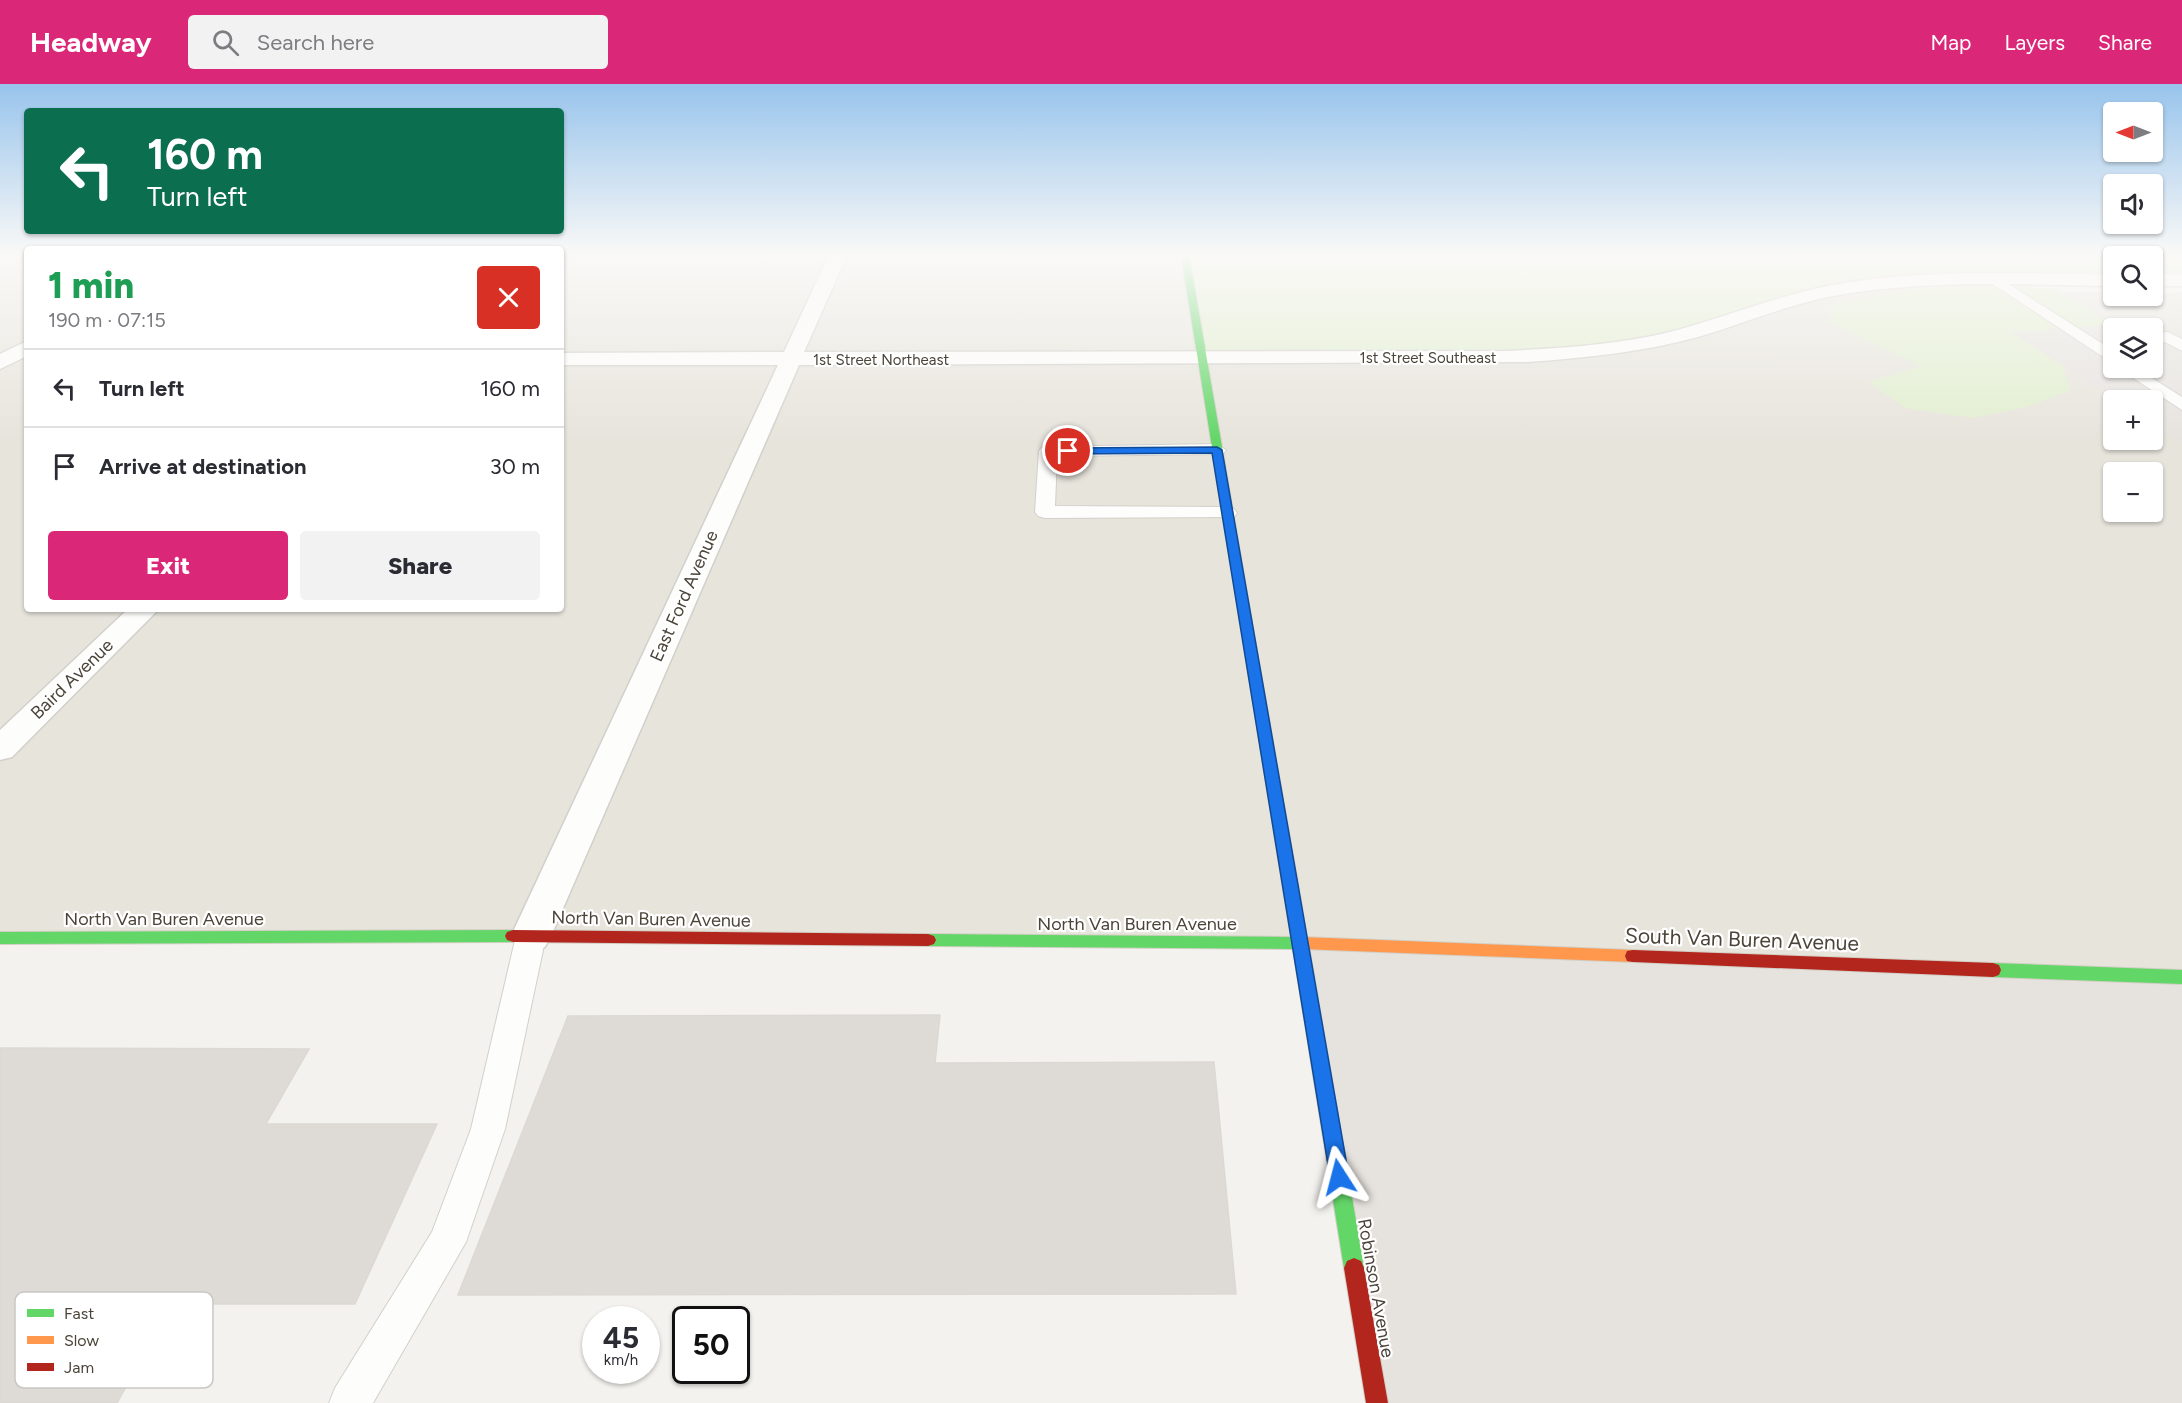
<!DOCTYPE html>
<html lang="en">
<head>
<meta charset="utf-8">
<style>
  :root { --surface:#fff; --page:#f2f2f3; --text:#2b2b33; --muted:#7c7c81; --line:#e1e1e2; --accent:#db2777 }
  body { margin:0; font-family:Figtree,sans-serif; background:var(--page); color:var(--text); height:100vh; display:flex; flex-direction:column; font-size:22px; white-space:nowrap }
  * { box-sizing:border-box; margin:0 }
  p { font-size:20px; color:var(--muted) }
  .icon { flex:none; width:33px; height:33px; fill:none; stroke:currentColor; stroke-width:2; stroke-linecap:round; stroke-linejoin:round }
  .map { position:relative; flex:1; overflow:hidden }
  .drawer { position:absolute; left:24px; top:162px; width:540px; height:366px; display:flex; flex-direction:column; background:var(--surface); border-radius:6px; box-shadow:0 2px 4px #0004 }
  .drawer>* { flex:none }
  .banner { position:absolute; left:24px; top:24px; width:540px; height:126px; border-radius:6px; box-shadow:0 2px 4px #0004; background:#0b6e4f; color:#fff; overflow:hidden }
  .needle { width:39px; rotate:270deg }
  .controls { position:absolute; left:2103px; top:18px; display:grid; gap:12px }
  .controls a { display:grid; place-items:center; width:60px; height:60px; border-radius:6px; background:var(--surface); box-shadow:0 2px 4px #0004; font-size:30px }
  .speed { position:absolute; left:582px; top:1222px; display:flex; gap:12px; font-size:30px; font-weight:700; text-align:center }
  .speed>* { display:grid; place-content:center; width:78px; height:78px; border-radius:50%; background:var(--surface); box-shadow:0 2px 4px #0004; line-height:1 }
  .speed small { font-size:15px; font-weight:400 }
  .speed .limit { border:3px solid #111; border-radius:9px; background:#fff; color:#111 }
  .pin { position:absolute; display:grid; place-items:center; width:51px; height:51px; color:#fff; margin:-26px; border:3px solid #fff; border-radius:50%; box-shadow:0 2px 6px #0007 }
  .me { position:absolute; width:66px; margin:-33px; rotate:351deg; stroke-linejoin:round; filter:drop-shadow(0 0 4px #0008) }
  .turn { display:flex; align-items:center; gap:21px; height:126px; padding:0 24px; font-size:27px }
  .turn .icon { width:78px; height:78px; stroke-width:2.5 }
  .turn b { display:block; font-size:42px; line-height:51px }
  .round { display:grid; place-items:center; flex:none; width:63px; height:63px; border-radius:6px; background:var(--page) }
  .head { display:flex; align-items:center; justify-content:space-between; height:102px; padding:0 24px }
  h1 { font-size:36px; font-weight:800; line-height:45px; color:#1e9e55 }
  .primary-button { display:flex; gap:12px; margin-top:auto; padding:12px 24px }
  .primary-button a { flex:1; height:69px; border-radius:6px; background:var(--accent); color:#fff; font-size:24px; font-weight:800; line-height:69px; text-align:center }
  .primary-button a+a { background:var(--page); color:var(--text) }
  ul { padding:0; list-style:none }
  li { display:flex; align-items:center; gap:18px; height:78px; padding:0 24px; border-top:2px solid var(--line) }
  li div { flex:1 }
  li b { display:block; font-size:22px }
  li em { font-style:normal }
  header { display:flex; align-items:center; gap:36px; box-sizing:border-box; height:84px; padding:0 30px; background:var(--accent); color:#fff }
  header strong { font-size:28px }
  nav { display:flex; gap:33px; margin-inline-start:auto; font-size:21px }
  .search { width:420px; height:54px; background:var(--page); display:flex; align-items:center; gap:15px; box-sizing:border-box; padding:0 21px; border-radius:6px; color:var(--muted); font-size:22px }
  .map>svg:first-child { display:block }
</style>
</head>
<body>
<header>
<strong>Headway</strong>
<div class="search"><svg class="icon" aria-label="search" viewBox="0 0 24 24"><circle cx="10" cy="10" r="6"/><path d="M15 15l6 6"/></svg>Search here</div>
<nav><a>Map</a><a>Layers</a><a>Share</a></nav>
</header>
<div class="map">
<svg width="2182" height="1319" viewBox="0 0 2182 1319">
  <rect width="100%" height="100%" fill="#f4f2ee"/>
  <path fill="#e7e4dc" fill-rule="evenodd" d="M0,171H27V525H561V171H1187L1799,215L1910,198L1915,207L2113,208L2114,212L2182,208V893L1301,859L0,853ZM2114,244H2152V284H2114ZM2114,316H2152V356H2114ZM2114,388H2152V428H2114Z"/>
  <path fill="#e6e2de" d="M1301,859L2182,894V1319H1377Z"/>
  <g fill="#e1eecf">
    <path d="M1185,171H2174L2182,175V191H2153L2152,172H2114L2113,191L1853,198L1722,240L1557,270L1201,276Z"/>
    <path d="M1959,202L2055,204L2111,241L2049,243L2071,306L2027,323L1973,334L1905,324L1869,298L1921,282L1829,238L1831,221L1904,206Z"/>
  </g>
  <g fill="#e6e3df">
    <path d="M2009,247H2113L2114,284H2152L2153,247H2182V359L2153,341L2152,316H2115Z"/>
    <path d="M1510,1187L2182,1227V1319H1543Z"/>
  </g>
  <g fill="#dedbd6" stroke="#dcd9d4" stroke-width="1.5">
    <path d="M940,931L935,979L1214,978L1236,1210L458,1211L568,932Z"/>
    <path d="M0,964L309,965L266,1040H437L355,1220H173L117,1319H0Z"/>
  </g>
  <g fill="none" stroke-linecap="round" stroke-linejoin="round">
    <g stroke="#d2d0cb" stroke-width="2">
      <g id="lane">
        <path d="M1996,192L2114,267V280L1991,199L1989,196Z"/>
        <path d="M2168,248L2182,255V267L2165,258L2152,259V249Z"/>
        <path d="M2118,284H2136L2182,313V326Z"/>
        <path d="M1217,360L1226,366L1223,370L1057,372L1055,422L1227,423L1234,425L1237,429L1234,433L1045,434L1038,432L1035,428L1039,367L1042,363Z"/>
        <path d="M531,840L542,844L546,852L505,1045L466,1158L373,1319H329L335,1304L432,1148L471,1045L516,852L520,844Z"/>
      </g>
    </g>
    <g stroke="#d2d0cb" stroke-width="3">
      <g id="street">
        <path d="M829,171H847L804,268L1507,267C1561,264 1617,261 1670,248C1724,234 1776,212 1832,201C1924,184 2020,190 2114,190V202C2020,201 1925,195 1833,212C1786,221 1743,240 1698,253C1642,268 1585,274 1527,278L799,281L551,852L545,863L531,867L517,863L511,852L778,281H561V269L784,268Z"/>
        <rect x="2152" y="190" width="30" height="12"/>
        <path d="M27,257V272L0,285V270Z"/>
        <path d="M128,525H159L12,673L0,676V646Z"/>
      </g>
    </g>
    <g stroke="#d3cfc5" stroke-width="2">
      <g id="fast">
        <path d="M1181,171H1189L1257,567L1251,571L1245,567Z"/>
        <path d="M1291,799L1296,801L1299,805L1307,854L1310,859L1309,862L1364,1184L1361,1191L1354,1194L1347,1191L1344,1184L1293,865L928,862L922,860L920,856L922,852L928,850L1291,853L1283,805L1286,801Z"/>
        <path d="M513,846L519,848L521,852L519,856L513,858L0,860V848Z"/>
        <path d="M1993,879L2182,886V900L1993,893L1987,891L1985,886L1987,881Z"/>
      </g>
    </g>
    <g stroke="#d3cfc5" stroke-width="2">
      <path id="slow" d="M1302,853L1633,866L1639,867L1641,872L1639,877L1633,878L1302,865L1296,863L1294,859L1296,855Z"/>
    </g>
    <g stroke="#d3cfc5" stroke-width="2">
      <g id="jam">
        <path d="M1251,563L1257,567L1299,805L1296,809H1286L1283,805L1245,567Z"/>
        <path d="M513,846L928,850L934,852L936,856L934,860L928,862L513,858L507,856L505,852L507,848Z"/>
        <path d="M1633,866L1993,879L1999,881L2001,886L1999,891L1993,893L1633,878L1627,877L1625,872L1627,867Z"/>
        <path d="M1354,1174L1361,1177L1364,1184L1388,1319H1366L1344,1184L1347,1177Z"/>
      </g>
    </g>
    <use href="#lane" fill="#fdfdfc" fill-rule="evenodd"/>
    <use href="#street" fill="#fdfdfc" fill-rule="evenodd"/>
    <use href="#fast" fill="#63d668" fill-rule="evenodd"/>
    <use href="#slow" fill="#ff974d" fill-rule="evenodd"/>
    <use href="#jam" fill="#b3261e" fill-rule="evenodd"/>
  </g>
  <linearGradient id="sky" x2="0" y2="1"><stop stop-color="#98c4ec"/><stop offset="0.48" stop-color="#faf9f7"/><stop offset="1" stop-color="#faf9f7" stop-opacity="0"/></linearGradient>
  <rect width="2182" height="356" fill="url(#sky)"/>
  <path fill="#1a73e8" stroke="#114b97" stroke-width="1.5" d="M1217,363L1222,366L1349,1093L1346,1099L1339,1102L1332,1099L1330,1093L1212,369L1068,370L1063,367L1068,364Z"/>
  <g text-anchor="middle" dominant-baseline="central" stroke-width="4.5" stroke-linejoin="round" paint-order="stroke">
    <g font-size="15" fill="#4b4439" stroke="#fff">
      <text x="1428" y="274">1st Street Southeast</text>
      <text x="881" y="276">1st Street Northeast</text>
    </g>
    <g font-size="18" fill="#4b4439" stroke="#fff">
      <text transform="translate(684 512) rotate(-66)">East Ford Avenue</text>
      <text transform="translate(72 595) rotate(-44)">Baird Avenue</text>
      <text x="164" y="835">North Van Buren Avenue</text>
      <text transform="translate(651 835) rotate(1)">North Van Buren Avenue</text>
      <text x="1137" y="840">North Van Buren Avenue</text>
      <text transform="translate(1376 1204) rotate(80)">Robinson Avenue</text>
    </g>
    <g font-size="21" fill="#4b4439" stroke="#fff">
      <text transform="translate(1742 855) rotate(2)">South Van Buren Avenue</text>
    </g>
  </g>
  <rect x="15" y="1208" width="198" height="96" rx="9" fill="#fff" stroke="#c9c7c4" stroke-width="1.5"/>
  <rect x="27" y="1225" width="27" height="8" fill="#63d668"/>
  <rect x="27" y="1252" width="27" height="8" fill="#ff974d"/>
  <rect x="27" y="1279" width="27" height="8" fill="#b3261e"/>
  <g font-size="16" fill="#4b4439">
    <text x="64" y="1235">Fast</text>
    <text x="64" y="1262">Slow</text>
    <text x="64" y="1289">Jam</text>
  </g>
</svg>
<div class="controls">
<a><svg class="needle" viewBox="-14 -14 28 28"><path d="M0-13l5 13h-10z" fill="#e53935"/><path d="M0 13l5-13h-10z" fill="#7c7c81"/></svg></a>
<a><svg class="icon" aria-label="sound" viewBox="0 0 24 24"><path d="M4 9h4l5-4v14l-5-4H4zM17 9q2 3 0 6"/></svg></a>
<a><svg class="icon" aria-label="search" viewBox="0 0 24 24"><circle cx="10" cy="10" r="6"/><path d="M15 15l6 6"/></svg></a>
<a><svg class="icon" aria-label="layers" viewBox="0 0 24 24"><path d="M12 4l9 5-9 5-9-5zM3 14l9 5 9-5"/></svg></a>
<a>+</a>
<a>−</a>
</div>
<div class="speed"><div>45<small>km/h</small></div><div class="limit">50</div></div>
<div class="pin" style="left:1068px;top:367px;background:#d93025"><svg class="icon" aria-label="arrive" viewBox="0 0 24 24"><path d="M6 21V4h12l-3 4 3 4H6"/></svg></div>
<svg class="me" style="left:1339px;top:1093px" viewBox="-20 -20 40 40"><path d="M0-17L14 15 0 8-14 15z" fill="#1a73e8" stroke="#fff" stroke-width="4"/></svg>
<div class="banner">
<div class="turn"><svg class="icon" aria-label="left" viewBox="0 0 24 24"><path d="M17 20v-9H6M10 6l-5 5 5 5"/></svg><div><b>160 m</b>Turn left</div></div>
</div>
<section class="drawer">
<div class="head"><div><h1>1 min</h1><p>190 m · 07:15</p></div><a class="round" style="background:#d93025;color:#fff"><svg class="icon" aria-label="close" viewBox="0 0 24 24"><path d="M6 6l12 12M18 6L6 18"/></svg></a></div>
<ul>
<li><svg class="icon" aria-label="left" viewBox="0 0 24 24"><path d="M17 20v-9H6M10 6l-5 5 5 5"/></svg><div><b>Turn left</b></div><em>160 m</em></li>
<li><svg class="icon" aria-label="arrive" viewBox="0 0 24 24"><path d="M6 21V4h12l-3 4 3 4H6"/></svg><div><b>Arrive at destination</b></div><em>30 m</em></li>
</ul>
<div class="primary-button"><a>Exit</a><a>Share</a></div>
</section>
</div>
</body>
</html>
